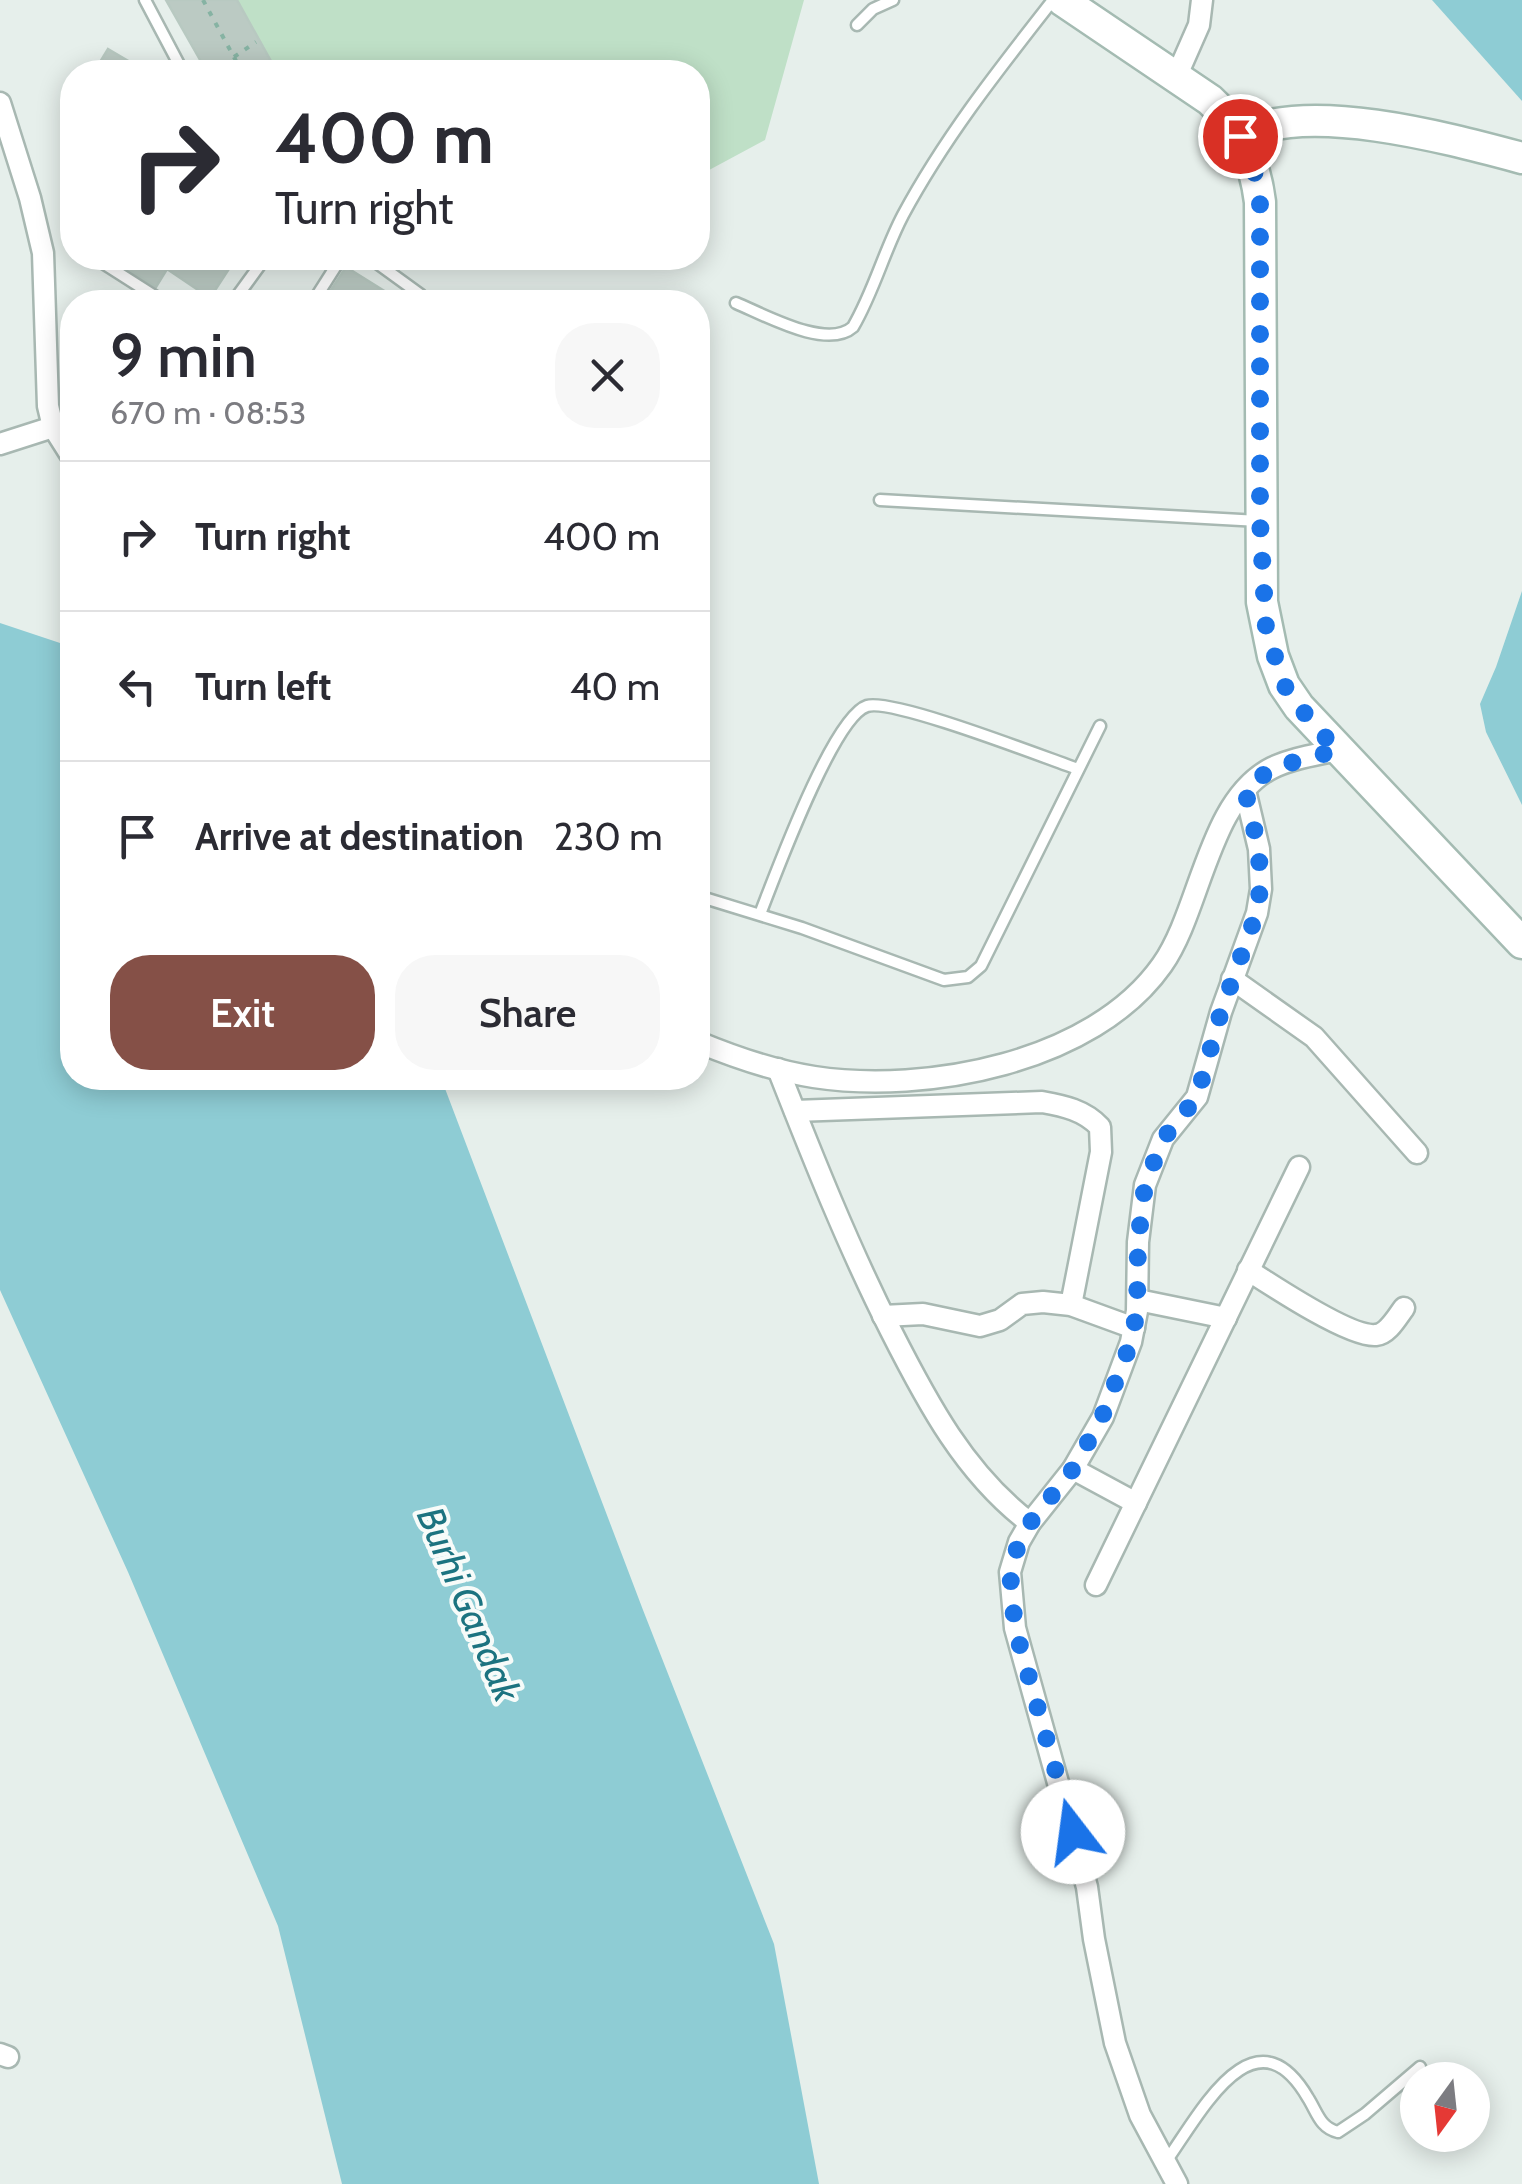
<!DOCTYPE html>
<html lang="en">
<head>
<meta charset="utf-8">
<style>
  :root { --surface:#fff; --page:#f7f7f7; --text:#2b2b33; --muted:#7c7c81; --line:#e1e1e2; --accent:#855047 }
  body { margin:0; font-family:Cabin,sans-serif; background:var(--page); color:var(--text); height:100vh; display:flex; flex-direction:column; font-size:38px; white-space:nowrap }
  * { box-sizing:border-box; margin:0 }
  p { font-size:32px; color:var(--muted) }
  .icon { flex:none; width:55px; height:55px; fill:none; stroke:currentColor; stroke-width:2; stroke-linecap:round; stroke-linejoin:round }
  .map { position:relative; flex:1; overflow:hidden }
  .side { position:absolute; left:60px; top:290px; width:650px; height:800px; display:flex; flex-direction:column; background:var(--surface); border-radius:40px; box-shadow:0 5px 25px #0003 }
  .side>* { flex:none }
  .banner { position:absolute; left:60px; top:60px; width:650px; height:210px; border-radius:40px; box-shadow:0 5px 25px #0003; background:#fff; color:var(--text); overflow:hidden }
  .needle { width:65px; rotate:195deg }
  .tools { position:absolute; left:1400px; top:2062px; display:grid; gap:20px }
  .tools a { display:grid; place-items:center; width:90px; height:90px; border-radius:50%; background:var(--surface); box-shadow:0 5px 25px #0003; font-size:50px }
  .pin { position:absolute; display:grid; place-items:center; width:85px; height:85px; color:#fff; margin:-42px; border:5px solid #fff; border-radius:50%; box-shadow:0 2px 10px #0007 }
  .me { position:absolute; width:110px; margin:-55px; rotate:345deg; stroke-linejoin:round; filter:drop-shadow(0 0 8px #0008) }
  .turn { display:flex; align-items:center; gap:35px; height:210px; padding:0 50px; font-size:45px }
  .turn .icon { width:130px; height:130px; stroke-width:2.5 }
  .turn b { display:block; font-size:70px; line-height:85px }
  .round { display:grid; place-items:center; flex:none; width:105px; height:105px; border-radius:40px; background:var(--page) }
  .overview { display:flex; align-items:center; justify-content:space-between; height:170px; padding:0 50px }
  h1 { font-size:60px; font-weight:600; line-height:75px }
  .action { display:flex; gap:20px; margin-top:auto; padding:20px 50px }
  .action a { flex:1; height:115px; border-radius:40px; background:var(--accent); color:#fff; font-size:40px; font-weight:600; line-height:115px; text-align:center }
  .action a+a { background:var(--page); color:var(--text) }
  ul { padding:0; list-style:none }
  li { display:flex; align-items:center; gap:30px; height:150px; padding:0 50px; border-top:2px solid var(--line) }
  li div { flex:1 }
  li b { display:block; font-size:38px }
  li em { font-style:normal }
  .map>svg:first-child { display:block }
</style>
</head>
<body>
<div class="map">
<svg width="1522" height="2184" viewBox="0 0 1522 2184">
  <rect width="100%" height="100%" fill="#e6efeb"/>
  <path fill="#bfe0c7" d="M166,0H804L765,140L698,176V72H207Z"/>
  <g fill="#8eccd4">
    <path d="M1432,0H1522V101Z"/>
    <path d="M1522,591V805L1486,732L1480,704L1496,667Z"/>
    <path d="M0,623L72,647V1078H441L643,1610L774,1944L819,2184H342L278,1926L128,1572L0,1290Z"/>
  </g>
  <g fill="#bbcac3" stroke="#b8c9c1" stroke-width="2.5">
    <path d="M166,0H237L277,72H207Z"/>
    <path d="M108,49L147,72H94Z"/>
    <path d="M110,258H236L210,298L167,269L156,287Z"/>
    <path d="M346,267L402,302H337L327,296Z"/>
  </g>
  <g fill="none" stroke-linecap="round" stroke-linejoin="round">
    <g stroke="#a8b8b2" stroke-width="15">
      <g id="lane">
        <path d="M145,0L183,72"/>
        <path d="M857,25L873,9L893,0"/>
        <path d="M95,258L164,302"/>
        <path d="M370,258L421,295"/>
        <path d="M233,302L265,258"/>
        <path d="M313,302L341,258"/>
        <path d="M736,303C765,315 827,350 853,327C874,291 884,251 903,215C945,137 999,69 1053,0"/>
        <path d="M880,500L1259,521"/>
        <path d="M698,896L802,928L944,980L968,977L981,966L1100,726"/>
        <path d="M760,914C775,876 833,717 867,706C893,698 1043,757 1078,769"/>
        <path d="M1167,2160C1201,2112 1255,2007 1308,2098C1317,2112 1320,2128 1338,2132L1365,2114L1420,2067"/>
      </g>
    </g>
    <g stroke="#a8b8b2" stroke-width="25">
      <g id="street">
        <path d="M1177,75L1199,25L1202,0"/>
        <path d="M0,103L30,198L43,253L48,406L53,427L72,457"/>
        <path d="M0,444L53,427"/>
        <path d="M1232,979L1314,1037L1417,1153"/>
        <path d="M698,1042C734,1057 775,1071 814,1077C926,1094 1093,1063 1162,965C1201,910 1208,800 1272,768C1292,758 1316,755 1338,750"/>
        <path d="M778,1069C813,1158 848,1246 891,1331C927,1402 965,1474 1030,1523"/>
        <path d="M795,1111L1042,1102C1064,1106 1084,1110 1100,1127L1101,1152L1071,1305"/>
        <path d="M1248,1270C1271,1285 1351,1338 1376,1335C1388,1334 1397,1317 1404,1308"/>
        <path d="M1138,1300L1226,1318"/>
        <path d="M883,1316L923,1314L980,1326L1000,1320L1022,1304L1043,1302L1071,1305L1134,1328"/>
        <path d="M1073,1469L1136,1503"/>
        <path d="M1096,1585L1299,1167"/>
        <path d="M0,2054L8,2057"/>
        <path d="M1177,2184L1140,2115L1115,2043L1094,1939L1087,1887L1015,1628L1010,1572L1019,1542L1030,1523L1073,1469L1103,1417L1131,1342L1137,1311L1138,1242L1145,1185L1163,1139L1197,1097L1221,1012L1257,913L1261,889L1259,849L1245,790"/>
      </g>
    </g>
    <g stroke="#a4bbb2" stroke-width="35">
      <g id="secondary">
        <path d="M1062,0L1210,100C1241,128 1255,162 1260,202L1262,602L1273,656L1284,685L1299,707L1522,943"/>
        <path d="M1240,136C1306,99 1451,139 1522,158"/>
      </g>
    </g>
    <g stroke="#86b3a3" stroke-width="4" stroke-dasharray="5 8" stroke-linecap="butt">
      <path d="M203,0L242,72"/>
      <path d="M234,57L256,42"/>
    </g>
    <use href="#lane" stroke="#fff" stroke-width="10"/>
    <use href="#street" stroke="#fff" stroke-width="20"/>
    <use href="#secondary" stroke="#fff" stroke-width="30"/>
  </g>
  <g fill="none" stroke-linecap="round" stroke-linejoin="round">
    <path stroke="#1a73e8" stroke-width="18" stroke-dasharray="0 32.4" d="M1073,1832L1015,1628L1010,1572L1019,1542L1030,1523L1073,1469L1102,1417L1131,1342L1137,1311L1138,1242L1145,1185L1163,1139L1197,1097L1221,1012L1257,912L1260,889L1259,850L1245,790L1272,768L1338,750L1314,726L1284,685L1266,628L1260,521V202L1257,179L1240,136"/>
  </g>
  <g text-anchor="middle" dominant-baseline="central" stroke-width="8" stroke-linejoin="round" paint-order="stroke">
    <g font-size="38" font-style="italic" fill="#1c7380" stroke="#f7fbf9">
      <text transform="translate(469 1604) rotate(67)">Burhi Gandak</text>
    </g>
  </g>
</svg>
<div class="tools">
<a><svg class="needle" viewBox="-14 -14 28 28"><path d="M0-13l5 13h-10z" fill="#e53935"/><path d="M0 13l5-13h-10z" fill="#7c7c81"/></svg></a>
</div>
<div class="pin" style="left:1240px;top:136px;background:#d93025"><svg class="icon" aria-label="arrive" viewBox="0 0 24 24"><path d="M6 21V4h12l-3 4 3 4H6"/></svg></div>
<svg class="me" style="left:1073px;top:1832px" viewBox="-20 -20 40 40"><circle r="19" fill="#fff"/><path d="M0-13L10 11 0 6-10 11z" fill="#1a73e8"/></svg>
<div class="banner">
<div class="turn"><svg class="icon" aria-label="right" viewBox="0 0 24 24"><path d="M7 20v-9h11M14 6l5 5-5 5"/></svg><div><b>400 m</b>Turn right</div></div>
</div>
<section class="side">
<div class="overview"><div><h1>9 min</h1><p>670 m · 08:53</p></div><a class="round"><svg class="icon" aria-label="close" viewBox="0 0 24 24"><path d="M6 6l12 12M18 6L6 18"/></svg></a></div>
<ul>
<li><svg class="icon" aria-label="right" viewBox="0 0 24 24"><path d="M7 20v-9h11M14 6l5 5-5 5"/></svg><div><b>Turn right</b></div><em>400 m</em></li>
<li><svg class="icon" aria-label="left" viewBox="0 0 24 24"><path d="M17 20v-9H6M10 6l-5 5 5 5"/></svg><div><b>Turn left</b></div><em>40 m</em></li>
<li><svg class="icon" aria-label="arrive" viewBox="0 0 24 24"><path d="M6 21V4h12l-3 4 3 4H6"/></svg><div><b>Arrive at destination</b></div><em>230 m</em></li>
</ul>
<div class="action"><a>Exit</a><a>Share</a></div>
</section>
</div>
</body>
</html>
